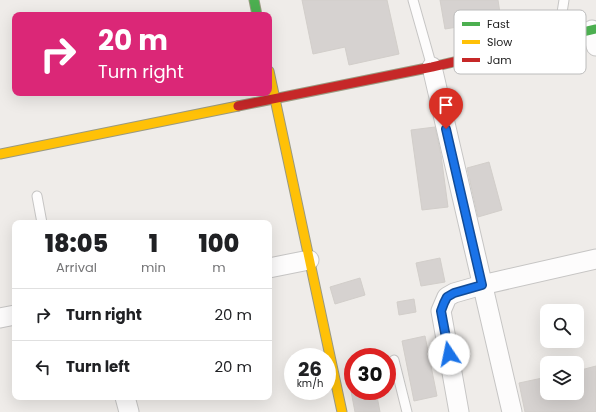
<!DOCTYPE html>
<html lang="en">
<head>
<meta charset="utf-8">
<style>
  :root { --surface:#fff; --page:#f6f6f6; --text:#202124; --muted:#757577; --line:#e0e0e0 }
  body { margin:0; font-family:Poppins,sans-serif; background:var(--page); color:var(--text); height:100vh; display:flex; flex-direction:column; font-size:15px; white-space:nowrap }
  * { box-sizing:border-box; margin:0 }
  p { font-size:13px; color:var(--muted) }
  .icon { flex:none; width:22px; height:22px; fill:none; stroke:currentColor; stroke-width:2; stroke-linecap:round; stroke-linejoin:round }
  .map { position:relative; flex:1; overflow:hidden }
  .drawer { position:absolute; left:12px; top:220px; width:260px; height:180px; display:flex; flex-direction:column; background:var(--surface); border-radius:8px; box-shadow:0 4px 16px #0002 }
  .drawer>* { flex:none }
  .banner { position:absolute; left:12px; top:12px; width:260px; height:84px; border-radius:8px; box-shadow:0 4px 16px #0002; background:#db2777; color:#fff; overflow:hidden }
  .controls { position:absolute; left:540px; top:304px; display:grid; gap:8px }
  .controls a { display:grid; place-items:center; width:44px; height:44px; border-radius:8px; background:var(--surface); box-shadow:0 4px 16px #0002; font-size:20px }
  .speed { position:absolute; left:284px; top:348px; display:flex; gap:8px; font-size:20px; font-weight:700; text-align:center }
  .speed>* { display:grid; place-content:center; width:52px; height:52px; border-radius:50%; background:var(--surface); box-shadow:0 4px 16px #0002; line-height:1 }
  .speed small { font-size:10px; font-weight:400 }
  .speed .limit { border:6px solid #d22; background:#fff; color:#111 }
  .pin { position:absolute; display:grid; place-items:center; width:34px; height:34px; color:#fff; margin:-41px -17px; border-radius:50% 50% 50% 0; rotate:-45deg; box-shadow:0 0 4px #0007 }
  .pin .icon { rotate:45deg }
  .me { position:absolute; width:44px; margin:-22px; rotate:349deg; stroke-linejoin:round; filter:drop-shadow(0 0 3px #0008) }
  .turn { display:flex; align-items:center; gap:14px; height:84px; padding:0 20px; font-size:18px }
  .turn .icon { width:52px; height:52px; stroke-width:2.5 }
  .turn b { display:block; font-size:28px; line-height:34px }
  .eta { display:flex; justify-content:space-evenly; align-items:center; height:68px; text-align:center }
  .eta b { font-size:24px; font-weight:800; line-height:28px }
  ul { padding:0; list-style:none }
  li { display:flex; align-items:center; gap:12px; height:52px; padding:0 20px; border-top:1px solid var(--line) }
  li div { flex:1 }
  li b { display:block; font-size:15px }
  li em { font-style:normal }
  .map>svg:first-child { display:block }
</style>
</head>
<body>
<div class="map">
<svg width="596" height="412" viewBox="0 0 596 412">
  <rect width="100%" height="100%" fill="#efece9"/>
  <g fill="#d6d2d0" stroke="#d2ceca">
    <path d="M302,0H387L399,54L349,65L345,47L313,54Z"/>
    <path d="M440,0H498L501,20L445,29Z"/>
    <path d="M435,127L441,155L448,207L422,210L411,130Z"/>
    <path d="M489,162L502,210L478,217L467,168Z"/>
    <path d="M440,258L445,282L421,286L416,263Z"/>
    <path d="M360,278L365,295L335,304L330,287Z"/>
    <path d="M414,299L416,312L399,315L397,302Z"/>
    <path d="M425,336L437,396L414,401L402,341Z"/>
    <path d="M596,366V412H525L519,383L547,377V393H577V371Z"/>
    <path d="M351,391H376L380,412H355Z"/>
  </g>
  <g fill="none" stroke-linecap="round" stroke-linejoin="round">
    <g stroke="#c6c5c4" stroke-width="11">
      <g id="lane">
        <path d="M413,0L432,67"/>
        <path d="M558,38L564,0"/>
        <path d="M37,196L42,223"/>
        <path d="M394,360L407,412"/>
      </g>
    </g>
    <g stroke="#c6c5c4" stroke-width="21">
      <g id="street">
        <path d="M592,30L596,46"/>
        <path d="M432,67L512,412"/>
        <path d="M269,268L309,260"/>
        <path d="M0,318L15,315"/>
        <path d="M125,397L129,412"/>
        <path d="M459,412L441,311L447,297L454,293L482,285L596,259"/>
      </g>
    </g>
    <g stroke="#9a9980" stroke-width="11">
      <g id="fast">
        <path d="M254,0L257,15"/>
        <path d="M514,48L596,29"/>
      </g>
    </g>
    <g stroke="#9a9980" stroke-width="11">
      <g id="slow">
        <path d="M269,71L342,412"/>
        <path d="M0,154L238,106"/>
      </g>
    </g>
    <g stroke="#9a9980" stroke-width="11">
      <path id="jam" d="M238,106L432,67L514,48"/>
    </g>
    <use href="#lane" stroke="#fdfcfc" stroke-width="9"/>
    <use href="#street" stroke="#fdfcfc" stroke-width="19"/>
    <use href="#fast" stroke="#4caf50" stroke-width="9"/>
    <use href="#slow" stroke="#ffc107" stroke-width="9"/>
    <use href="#jam" stroke="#c62828" stroke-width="9"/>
  </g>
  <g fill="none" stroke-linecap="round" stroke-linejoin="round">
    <g stroke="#114b97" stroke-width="10">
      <path id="route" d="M446,129L482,285L454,293L447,297L444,303L441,311L449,354"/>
    </g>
    <use href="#route" stroke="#1a73e8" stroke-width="7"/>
  </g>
  <rect x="454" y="10" width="132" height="64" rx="6" fill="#fff" stroke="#bcbcbc" stroke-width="1"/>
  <rect x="462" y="22" width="18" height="4" fill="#4caf50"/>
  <rect x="462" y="40" width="18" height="4" fill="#ffc107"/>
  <rect x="462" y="58" width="18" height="4" fill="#c62828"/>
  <g font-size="11" fill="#212121">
    <text x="487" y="28">Fast</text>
    <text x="487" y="46">Slow</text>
    <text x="487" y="64">Jam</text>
  </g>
</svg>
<div class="controls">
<a><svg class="icon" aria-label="search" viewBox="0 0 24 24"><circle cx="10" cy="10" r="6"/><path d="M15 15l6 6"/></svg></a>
<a><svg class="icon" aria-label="layers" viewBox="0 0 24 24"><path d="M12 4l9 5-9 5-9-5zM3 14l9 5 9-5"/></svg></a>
</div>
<div class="speed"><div>26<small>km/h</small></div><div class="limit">30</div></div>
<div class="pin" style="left:446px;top:129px;background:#d93025"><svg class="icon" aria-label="arrive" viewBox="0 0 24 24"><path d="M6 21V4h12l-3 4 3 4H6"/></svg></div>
<svg class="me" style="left:449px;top:354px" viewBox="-20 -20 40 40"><circle r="19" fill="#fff"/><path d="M0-13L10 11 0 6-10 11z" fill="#1a73e8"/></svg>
<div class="banner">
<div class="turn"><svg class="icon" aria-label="right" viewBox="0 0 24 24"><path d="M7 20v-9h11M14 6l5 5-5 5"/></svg><div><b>20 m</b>Turn right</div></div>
</div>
<section class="drawer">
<div class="eta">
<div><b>18:05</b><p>Arrival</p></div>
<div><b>1</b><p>min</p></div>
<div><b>100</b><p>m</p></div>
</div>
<ul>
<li><svg class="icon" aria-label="right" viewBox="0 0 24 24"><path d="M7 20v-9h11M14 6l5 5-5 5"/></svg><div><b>Turn right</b></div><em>20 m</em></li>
<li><svg class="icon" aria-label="left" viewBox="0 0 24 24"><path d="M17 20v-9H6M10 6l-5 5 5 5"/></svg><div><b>Turn left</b></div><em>20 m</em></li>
</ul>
</section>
</div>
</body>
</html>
